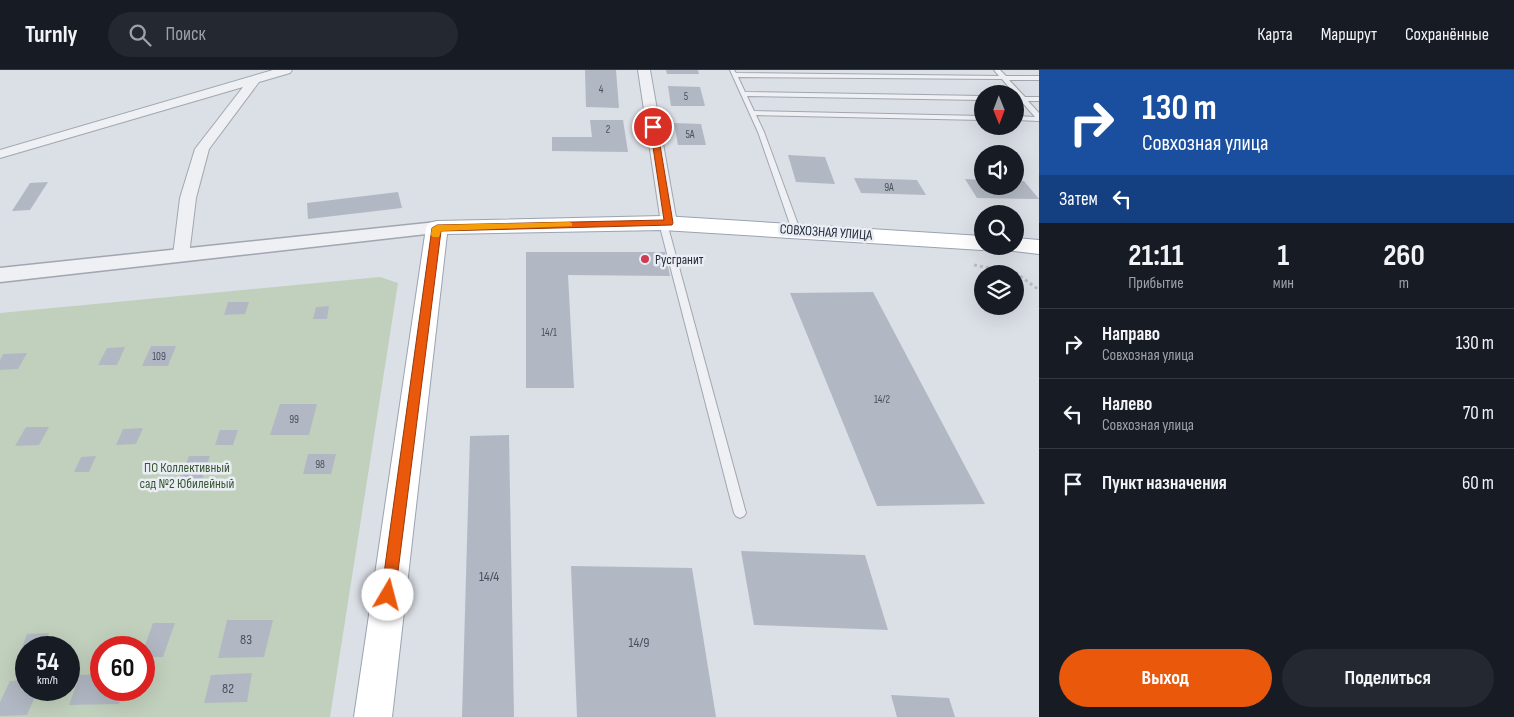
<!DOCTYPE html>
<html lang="ru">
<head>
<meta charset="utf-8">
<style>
  :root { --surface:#171b24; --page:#242831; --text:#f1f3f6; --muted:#9ea1a6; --line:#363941; --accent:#ea580c }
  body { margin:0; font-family:"Sofia Sans Condensed",sans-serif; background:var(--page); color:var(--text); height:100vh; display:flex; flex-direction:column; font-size:19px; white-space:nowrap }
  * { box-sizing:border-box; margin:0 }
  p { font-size:16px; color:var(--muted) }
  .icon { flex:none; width:28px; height:28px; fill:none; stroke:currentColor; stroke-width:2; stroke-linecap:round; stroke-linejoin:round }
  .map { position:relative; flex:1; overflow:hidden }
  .panel { display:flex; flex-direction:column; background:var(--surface); width:475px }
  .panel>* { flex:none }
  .top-card { background:#1a4fa0; color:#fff; overflow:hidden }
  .needle { width:32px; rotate:179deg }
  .buttons { position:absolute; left:974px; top:15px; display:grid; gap:10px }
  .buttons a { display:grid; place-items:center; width:50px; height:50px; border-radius:50%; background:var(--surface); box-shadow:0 5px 20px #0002; font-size:25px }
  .speed { position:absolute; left:15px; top:566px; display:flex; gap:10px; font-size:25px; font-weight:700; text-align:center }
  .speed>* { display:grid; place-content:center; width:65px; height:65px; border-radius:50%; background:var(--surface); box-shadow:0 5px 20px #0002; line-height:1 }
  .speed small { font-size:12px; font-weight:400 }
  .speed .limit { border:8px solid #d22; background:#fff; color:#111 }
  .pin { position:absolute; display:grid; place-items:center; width:42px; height:42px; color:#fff; margin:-21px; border:2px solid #fff; border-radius:50%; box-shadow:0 1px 5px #0007 }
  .me { position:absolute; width:55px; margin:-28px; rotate:8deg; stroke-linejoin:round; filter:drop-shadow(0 0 4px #0008) }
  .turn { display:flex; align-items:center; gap:18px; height:105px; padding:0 20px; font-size:22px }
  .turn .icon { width:65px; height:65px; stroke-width:2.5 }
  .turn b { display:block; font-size:35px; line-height:42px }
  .then { display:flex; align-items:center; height:48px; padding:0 20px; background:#0003; gap:10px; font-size:19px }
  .eta { display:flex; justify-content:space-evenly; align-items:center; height:85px; text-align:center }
  .eta b { font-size:30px; font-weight:700; line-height:35px }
  .cta { display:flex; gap:10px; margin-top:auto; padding:10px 20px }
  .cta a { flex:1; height:58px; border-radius:30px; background:var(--accent); color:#fff; font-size:20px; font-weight:700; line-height:58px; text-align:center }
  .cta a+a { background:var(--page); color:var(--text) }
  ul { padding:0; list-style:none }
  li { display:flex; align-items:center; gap:15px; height:70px; padding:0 20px; border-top:1px solid var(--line) }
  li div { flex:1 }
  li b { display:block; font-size:19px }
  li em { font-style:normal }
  header { display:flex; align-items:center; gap:30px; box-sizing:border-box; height:70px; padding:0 25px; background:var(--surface); border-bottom:1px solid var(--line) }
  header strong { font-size:24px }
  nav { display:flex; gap:28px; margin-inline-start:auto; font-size:18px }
  .search { width:350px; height:45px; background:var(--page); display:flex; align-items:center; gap:12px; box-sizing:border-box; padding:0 18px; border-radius:28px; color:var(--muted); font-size:19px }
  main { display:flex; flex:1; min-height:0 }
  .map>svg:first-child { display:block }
</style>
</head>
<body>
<header>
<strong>Turnly</strong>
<div class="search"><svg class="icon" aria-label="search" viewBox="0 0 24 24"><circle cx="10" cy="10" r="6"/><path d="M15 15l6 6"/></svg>Поиск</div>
<nav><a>Карта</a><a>Маршрут</a><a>Сохранённые</a></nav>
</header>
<main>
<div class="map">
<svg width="1039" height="647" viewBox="0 0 1039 647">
  <rect width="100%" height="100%" fill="#dbdfe6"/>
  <path fill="#c1d0bc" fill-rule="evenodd" d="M380,207L398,213L330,647H0V243ZM26,578H69V620H26ZM101,578H144V620H101Z"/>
  <g fill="#b2b8c3">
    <path d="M585,0H616L619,38L586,37Z"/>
    <path d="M666,0H698L699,4H667Z"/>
    <path d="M668,16L700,17L705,36H671Z"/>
    <path d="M590,50H623L628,82L552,81V67H592Z"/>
    <path d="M674,53L701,54L706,75H678Z"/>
    <path d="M788,85L825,87L835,114L796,112Z"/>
    <path d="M854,108L917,110L926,125L861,123Z"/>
    <path d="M965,109L982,110V116H1015V110L1024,111L1039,129L977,128Z"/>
    <path d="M48,112L30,140L12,141L30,113Z"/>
    <path d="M398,122L402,138L308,149L307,133Z"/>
    <path d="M526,182H665L670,206L568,205L574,318H526Z"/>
    <path d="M873,222L985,434L877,436L790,223Z"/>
    <path d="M228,232H249L245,244L224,245Z"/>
    <path d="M329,236L327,249H313L316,237Z"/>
    <path d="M151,276H176L168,296H142Z"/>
    <path d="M125,277L117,295H98L107,278Z"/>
    <path d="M27,283L18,299L0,300V290L3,284Z"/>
    <path d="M280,334H317L309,365H270Z"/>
    <path d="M26,357H49L39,375L15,376Z"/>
    <path d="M143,358L136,374L116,375L123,359Z"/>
    <path d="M220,360H238L233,375H215Z"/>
    <path d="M509,365L514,647H462L470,366Z"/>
    <path d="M308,384H336L331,404H303Z"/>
    <path d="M96,386L89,402H74L81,387Z"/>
    <path d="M189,386H210L200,415H178Z"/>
    <path d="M741,481L865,485L888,560L754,555Z"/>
    <path d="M571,496L692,498L716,647H577Z"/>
    <path d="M227,550H273L264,587L218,588Z"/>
    <path d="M153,553H175L163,587H144V578Z"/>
    <path d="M49,563L43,578H26V584L19,585L27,564Z"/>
    <path d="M252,603L247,632L204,633L211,605Z"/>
    <path d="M101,604V620H124L119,634L69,635L80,605Z"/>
    <path d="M26,610V620H38L27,645L0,646V632L10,611Z"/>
    <path d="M891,625L949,628L955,647H897Z"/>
  </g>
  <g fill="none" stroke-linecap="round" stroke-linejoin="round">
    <g stroke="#a1a6b0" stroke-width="2">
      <g id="service">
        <path d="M730,0H734L736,3L999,6L994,0H1000L1006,6H1039V10H1009L1025,27H1039V31H1028L1039,43V51L1015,50V46L1035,47L1021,31L1018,30V28L1002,9L738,7L745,22L982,26V30L747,26L754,41L982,46V50L756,45L764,62L800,160L796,162L792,160L758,62Z"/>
        <path d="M660,151H666L667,153L746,443L744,446L740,448L736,446L734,443L659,153Z"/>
      </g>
    </g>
    <g stroke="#a1a6b0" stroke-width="2">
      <g id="minor">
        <path d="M273,0H292L290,3L259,12L209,79L196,128L189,185L187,189H175L173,185L180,128L195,79L243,17L0,88V80Z"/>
        <path d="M638,0H650L677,153L675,156H663L661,153Z"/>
      </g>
    </g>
    <g stroke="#a1a6b0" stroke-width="3">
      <path id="tertiary" d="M437,152L444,154L447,158L444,162L0,212V198Z"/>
    </g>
    <g stroke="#9aa3b2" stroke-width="2">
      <g id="primary">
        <path d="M663,146L982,166V176H991L982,180L663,160L447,164L392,647H354L426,158L429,153L437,151Z"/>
        <path d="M1015,168L1039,170V184L1007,180L1005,176H1015Z"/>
      </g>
    </g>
    <path stroke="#babdc4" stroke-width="3" stroke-dasharray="3 3" stroke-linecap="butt" d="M974,195L1016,203L1039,220"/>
    <use href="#service" fill="#eef0f4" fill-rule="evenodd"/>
    <use href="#minor" fill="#eef0f4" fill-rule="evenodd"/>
    <use href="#tertiary" fill="#eef0f4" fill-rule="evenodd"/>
    <use href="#primary" fill="#fff" fill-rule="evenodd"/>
  </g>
  <path fill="#ea580c" stroke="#983908" d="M653,55L657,57L673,153L672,155L441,161L395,525L393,529L388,531L383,529L381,525L432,158L437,155L664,150L650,57Z"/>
  <path fill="#f59e0b" d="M569,152L572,153V156L441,161L439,167H433L431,165L432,158L437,155Z"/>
  <circle fill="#cf3b51" stroke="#eaeef4" stroke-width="2" cx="645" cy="189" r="5"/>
  <g text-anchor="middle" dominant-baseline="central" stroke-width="5" stroke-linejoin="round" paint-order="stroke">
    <g font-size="11" fill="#48505e">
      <text x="601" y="19">4</text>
      <text x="686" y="26">5</text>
      <text x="608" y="59">2</text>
      <text x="690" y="64">5А</text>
      <text x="889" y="117">9А</text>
      <text x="549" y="262">14/1</text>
      <text x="159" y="286">109</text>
      <text x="882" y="329">14/2</text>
      <text x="294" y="349">99</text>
      <text x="320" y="394">98</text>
    </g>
    <g font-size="14" fill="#252d3c" stroke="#eaeef4">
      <text transform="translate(826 162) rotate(4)">СОВХОЗНАЯ УЛИЦА</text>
    </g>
    <g font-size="14" fill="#252d3c" stroke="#eaeef4" text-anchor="start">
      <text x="655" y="189">Русгранит</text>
    </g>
    <g font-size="14" fill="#395832" stroke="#eaeef4">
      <text x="187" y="397">ПО Коллективный<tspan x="187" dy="16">сад №2 Юбилейный</tspan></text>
    </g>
    <g font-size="14" fill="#48505e">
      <text x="489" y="506">14/4</text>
      <text x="246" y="569">83</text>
      <text x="639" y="572">14/9</text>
      <text x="228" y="618">82</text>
    </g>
  </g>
</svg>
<div class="buttons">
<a><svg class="needle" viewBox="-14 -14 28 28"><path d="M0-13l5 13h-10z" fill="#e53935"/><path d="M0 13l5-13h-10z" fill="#9ea1a6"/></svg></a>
<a><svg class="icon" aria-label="sound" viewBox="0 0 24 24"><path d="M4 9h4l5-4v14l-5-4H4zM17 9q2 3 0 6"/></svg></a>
<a><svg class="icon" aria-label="search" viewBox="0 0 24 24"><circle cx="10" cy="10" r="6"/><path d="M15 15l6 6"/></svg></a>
<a><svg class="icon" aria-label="layers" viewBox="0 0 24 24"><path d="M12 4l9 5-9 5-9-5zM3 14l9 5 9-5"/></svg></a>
</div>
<div class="speed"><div>54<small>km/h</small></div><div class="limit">60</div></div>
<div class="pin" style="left:653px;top:57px;background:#d93025"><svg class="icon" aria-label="arrive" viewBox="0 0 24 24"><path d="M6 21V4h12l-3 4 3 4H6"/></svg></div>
<svg class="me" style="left:388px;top:525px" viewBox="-20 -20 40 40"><circle r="19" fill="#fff"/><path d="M0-13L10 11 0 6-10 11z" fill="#ea580c"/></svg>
</div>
<section class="panel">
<div class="top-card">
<div class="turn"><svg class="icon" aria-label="right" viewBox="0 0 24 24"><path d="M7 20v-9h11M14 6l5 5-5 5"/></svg><div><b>130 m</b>Совхозная улица</div></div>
<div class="then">Затем<svg class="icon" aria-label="left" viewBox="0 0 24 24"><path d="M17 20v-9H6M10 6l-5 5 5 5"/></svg></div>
</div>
<div class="eta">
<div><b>21:11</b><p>Прибытие</p></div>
<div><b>1</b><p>мин</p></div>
<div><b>260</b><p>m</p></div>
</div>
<ul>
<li><svg class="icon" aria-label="right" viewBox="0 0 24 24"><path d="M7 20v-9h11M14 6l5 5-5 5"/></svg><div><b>Направо</b><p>Совхозная улица</p></div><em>130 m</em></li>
<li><svg class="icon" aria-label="left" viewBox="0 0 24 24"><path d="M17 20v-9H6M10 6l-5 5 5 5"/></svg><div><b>Налево</b><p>Совхозная улица</p></div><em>70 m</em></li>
<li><svg class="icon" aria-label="arrive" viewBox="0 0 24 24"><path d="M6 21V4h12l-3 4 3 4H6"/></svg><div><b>Пункт назначения</b></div><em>60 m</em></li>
</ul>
<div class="cta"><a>Выход</a><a>Поделиться</a></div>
</section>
</main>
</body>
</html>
